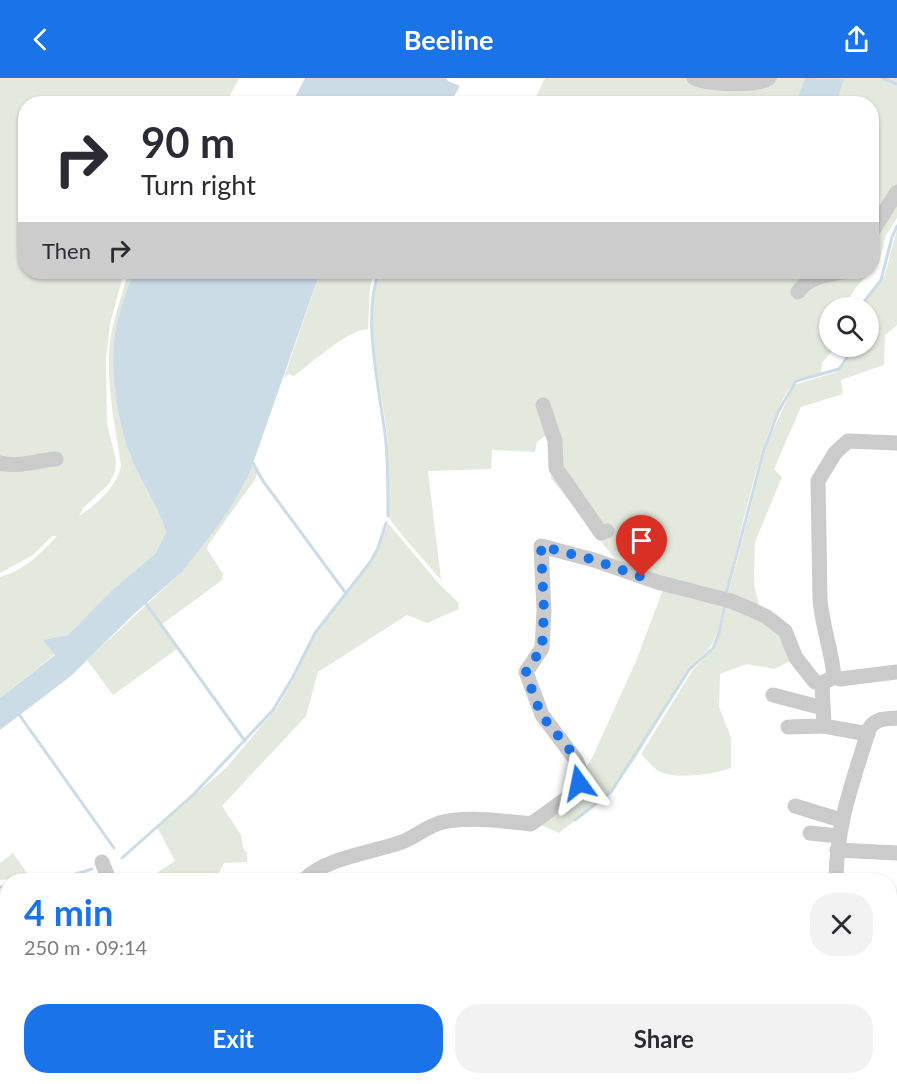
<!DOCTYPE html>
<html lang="en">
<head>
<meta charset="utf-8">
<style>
  :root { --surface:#fff; --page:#f2f2f3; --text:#2b2b33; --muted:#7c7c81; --accent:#1a73e8 }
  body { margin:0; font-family:Lato,sans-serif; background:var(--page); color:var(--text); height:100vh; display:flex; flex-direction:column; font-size:22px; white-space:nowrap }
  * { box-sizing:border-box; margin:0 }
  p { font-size:20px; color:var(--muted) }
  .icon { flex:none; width:33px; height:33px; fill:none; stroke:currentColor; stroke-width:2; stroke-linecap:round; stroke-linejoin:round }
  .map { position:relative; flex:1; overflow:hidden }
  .drawer { position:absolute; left:0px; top:795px; width:897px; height:212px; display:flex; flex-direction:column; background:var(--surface); border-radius:24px 24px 0 0; box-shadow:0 2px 4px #0004 }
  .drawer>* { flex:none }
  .top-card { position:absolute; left:18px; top:18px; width:861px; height:183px; border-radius:24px; box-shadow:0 2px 4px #0004; background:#fff; color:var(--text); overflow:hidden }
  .buttons { position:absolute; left:819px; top:219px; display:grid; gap:12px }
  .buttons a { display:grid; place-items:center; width:60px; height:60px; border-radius:50%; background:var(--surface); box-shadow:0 2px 4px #0004; font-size:30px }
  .pin { position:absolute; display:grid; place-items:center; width:51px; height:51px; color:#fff; margin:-62px -26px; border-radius:50% 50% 50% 0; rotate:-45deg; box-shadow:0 0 6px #0007 }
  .pin .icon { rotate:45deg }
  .me { position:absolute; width:66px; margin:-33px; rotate:348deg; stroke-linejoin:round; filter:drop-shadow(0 0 4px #0008) }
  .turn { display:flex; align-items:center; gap:21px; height:126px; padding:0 24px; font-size:27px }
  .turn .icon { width:78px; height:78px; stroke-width:2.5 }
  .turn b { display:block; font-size:42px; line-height:51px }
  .then { display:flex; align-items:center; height:57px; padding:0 24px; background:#0003; gap:12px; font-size:22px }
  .round { display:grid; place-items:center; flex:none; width:63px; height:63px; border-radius:24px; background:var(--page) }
  .head { display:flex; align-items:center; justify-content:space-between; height:102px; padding:0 24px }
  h1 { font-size:36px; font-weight:700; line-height:45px; color:var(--accent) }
  .action { display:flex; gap:12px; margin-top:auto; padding:12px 24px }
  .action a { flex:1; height:69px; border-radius:24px; background:var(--accent); color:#fff; font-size:24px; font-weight:700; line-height:69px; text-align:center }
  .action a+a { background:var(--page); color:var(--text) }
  header { display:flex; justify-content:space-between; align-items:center; height:78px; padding:0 24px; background:var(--accent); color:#fff; font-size:27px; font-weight:700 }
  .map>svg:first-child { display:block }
</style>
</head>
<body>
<header><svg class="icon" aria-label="back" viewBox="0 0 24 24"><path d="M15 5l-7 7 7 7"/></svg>Beeline<svg class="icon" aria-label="share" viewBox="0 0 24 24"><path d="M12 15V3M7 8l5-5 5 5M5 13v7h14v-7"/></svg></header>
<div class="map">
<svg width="897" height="1006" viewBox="0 0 897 1006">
  <rect width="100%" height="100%" fill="#fff"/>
  <g fill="#e3e9dd">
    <path d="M0,0H239L226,25L26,26V194H124L110,246L106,282L107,345L116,383L115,394L109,406L83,430L79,438C95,428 119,407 121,387C115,345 104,300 111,257C115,236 123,215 128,194H133L116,253L129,375L142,403L158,429L166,453L155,476L112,512L68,557L44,562L55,576L0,620V499C25,492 40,476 57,458H52L33,477L0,495Z"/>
    <path d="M545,0H897V140L886,157L879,185L857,208L843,229L830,230V268L836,269L822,285L821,296L797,301C764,333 738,469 725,518L618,485L551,400L550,369L546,357L537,364L535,374L492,372L491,391L428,393L441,502C433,492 392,447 389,439C385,422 389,385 388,366C384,316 361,241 380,194H872V26L533,25Z"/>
    <path d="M897,151V247L885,257L884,287L841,302L843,316L801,329L774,391L782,399L755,464L754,506L760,532L728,517L768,363L794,307L834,295L838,293L856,269L868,268V230L860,229L885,197Z"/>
    <path d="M320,194H374L370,209L368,251C347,252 312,285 294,298L289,296L284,300Z"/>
    <path d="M253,386L257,396L256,400L208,467L207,471L223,496L222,502L161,547L177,571L113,617L87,582L182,494L233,426Z"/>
    <path d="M388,445L439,506L458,524L459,531L427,545L407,537L318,594L306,638L222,728L241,757L243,770L247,775V784L224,785L215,802H146L175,783L157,749L226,690L278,628L295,599L314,558L377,475Z"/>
    <path d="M664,509L724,525L718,553L711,568L686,595L637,678L611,714L559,755L537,745L583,695L593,678L636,583Z"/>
    <path d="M727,525L775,548L793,582L774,591L747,586L720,596L719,629L731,659V690C715,696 680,701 663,695C655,693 647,682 641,676L692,593L712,572L721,552Z"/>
    <path d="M13,775L30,799L31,800L0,802V785Z"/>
  </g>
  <g fill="#cbdce7">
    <path d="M305,0H446L448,3L460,8L450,25H292Z"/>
    <path d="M805,0L844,1L836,25H796Z"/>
    <path d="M133,194H320L250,394L233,426L217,449L182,494L135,535L71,598L0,652V620L55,577L43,562L68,557L112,512L155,476L166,454C157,423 139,403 129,374C117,338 110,294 115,256C118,235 127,214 133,194Z"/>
  </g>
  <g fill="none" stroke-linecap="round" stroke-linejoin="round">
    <g stroke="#cbdce7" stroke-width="3">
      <path d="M882,0L897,6"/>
      <path d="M379,194C361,239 381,316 386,364C388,388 388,414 388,438"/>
      <path d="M859,230L881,202L892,159L897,148"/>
      <path d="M253,385L263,403L345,514"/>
      <path d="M727,513L764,372L778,334L796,303L839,291L855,268"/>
      <path d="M144,523L245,663"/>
      <path d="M18,635L114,770"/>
      <path d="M575,742L611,714L689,592L713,570L719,555L725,527"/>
      <path d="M122,780L194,716L273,632L293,599L315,555L371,483L378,470L386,445"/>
      <path d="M56,802L92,791"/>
      <path d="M0,809H8"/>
    </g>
    <g stroke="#cbcbcb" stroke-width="15">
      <path d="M694,0C709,6 756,9 769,0"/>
      <path d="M872,154L897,114"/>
      <path d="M798,214C809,198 825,198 843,194"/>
      <path d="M543,327L555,363L556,390L601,455L607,453"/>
      <path d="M0,385C19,390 37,382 56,381"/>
      <path d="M834,599C832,573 822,548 820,521L818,403L835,375L848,363L897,365"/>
      <path d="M822,605L824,648L868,656"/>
      <path d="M773,617L823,630"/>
      <path d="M788,649L824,648"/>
      <path d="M795,728L841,742"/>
      <path d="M810,755L838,758"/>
      <path d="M837,772L897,775"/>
      <path d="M102,784L109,802"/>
      <path d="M304,802C324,780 374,774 402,764C416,759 428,747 443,744C469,738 504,743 531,746L574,715L581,694L576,682L542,637L526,594L542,570L544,533L541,468L594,482L657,504L731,523L750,531L767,539L785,553L796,580L815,604L822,605L834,599L840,601L897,594"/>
      <path d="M836,802C837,743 852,707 869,651C875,640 886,641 897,640"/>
      <path d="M890,896L897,839"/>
      <path d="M0,993L8,995"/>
      <path d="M23,999L49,1006"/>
      <path d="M446,999L450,1006"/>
      <path d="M155,1006V999"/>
      <path d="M876,1006V999"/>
    </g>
  </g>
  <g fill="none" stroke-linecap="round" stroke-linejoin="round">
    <path stroke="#1a73e8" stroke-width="10" stroke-dasharray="0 18" d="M579,705C584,677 556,660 543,638C535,625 531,608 526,594L542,570L544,533L541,468L594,482L642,499"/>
  </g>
</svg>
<div class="buttons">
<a><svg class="icon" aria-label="search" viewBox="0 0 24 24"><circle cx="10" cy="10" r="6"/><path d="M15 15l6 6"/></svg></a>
</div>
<div class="pin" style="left:642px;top:499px;background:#d93025"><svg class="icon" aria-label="arrive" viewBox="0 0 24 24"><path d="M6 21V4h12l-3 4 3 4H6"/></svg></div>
<svg class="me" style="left:579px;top:705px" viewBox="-20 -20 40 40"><path d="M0-17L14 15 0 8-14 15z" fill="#1a73e8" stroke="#fff" stroke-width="4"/></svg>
<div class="top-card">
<div class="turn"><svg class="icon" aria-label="right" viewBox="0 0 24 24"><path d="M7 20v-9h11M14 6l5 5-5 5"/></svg><div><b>90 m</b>Turn right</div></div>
<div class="then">Then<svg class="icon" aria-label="right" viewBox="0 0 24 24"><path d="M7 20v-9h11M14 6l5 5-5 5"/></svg></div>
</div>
<section class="drawer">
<div class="head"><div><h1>4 min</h1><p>250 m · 09:14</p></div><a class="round"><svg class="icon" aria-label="close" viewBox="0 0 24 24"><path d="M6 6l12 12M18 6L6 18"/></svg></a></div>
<div class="action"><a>Exit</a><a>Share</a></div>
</section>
</div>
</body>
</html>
